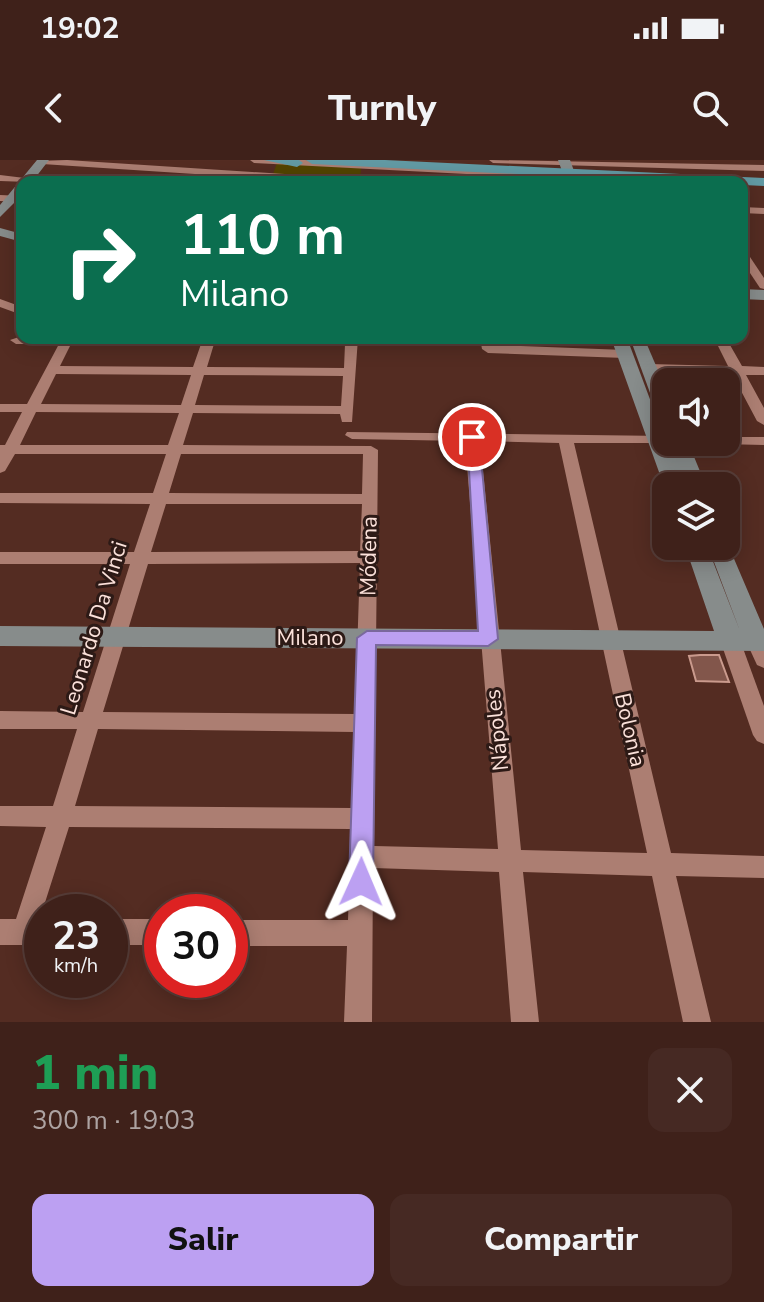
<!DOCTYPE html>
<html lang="es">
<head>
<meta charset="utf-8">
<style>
  :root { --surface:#3f211a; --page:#462923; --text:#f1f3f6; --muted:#ada3a2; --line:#583e39; --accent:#bca0f2 }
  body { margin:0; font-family:"Nunito Sans",sans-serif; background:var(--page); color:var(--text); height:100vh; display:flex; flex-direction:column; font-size:30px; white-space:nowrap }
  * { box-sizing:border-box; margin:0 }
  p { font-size:26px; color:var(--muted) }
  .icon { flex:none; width:44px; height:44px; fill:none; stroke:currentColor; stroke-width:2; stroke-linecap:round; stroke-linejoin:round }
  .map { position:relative; height:862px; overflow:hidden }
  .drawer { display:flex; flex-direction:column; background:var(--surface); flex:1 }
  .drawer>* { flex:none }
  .top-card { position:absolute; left:16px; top:16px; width:732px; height:168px; border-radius:16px; box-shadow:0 4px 20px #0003,0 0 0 2px var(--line); background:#0b6e4f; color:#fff; overflow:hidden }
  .tools { position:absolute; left:652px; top:208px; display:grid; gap:16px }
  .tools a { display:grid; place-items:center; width:88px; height:88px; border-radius:16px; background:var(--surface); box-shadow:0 4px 20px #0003,0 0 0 2px var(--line); font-size:40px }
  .speed { position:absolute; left:24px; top:734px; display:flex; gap:16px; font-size:40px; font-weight:700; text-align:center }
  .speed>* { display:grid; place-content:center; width:104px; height:104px; border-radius:50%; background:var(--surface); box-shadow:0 4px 20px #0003,0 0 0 2px var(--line); line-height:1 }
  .speed small { font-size:20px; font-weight:400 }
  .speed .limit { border:12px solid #d22; background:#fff; color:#111 }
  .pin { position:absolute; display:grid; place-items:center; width:68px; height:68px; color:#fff; margin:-34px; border:4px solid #fff; border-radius:50%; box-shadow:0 2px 8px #0007 }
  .me { position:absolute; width:88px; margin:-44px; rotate:1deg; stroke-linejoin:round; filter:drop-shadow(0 0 6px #0008) }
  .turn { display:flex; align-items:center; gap:28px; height:168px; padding:0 32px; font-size:36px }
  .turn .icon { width:104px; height:104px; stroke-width:2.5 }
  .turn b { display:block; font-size:56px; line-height:68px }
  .round { display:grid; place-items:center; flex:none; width:84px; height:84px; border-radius:16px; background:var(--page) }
  .head { display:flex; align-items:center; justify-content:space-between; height:136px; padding:0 32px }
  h1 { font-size:48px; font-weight:800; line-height:60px; color:#1e9e55 }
  .primary-button { display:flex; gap:16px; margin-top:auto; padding:16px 32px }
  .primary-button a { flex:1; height:92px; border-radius:16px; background:var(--accent); color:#111; font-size:32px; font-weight:800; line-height:92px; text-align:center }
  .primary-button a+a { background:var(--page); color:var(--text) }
  .status { display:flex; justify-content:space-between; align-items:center; height:56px; padding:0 40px; background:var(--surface); direction:ltr }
  .status svg { height:22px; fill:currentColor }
  header { display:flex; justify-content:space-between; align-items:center; height:104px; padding:0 32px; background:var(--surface); font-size:36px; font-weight:800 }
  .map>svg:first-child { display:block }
</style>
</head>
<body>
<div class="status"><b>19:02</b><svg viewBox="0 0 49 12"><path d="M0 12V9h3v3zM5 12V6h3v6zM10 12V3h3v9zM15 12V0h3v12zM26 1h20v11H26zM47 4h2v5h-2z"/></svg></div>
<header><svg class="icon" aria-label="back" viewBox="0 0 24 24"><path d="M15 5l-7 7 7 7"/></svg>Turnly<svg class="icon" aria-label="search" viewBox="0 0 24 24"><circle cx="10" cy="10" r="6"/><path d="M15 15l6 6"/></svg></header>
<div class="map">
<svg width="764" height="862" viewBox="0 0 764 862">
  <rect width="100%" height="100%" fill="#542c22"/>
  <path fill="#534400" d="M277,3L361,8L360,21L273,14Z"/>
  <path fill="#82564b" stroke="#ca9a8d" stroke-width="2" d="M700,495H719L729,522L696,521L689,496Z"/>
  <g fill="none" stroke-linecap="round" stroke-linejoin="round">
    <g fill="#ac7e72" fill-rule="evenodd">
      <path d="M67,0L361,19L366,22H319L42,4L38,1Z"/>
      <path d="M250,0H305L674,19L679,22H621L254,3Z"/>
      <path d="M489,0L764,5V11L493,3Z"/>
      <path d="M0,15L33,19L28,22L0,21Z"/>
      <path d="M0,35L22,36V42L0,41Z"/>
      <path d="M742,47L764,48V54L742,53Z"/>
      <path d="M742,90L746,91L764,118V129L760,128L742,101Z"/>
      <path d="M0,139L22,147V155L0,147Z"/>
      <path d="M22,176L358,178L352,262H342L340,254L193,253L183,285L371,286L378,290L374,686L498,689L465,281L352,279L345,275L347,272L666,276V282L671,283H574L671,693L764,696V718L676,716L711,862H683L652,716L523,712L539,862H511L499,712L373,708L372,862H344L347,786H230V760H348L351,669L69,667L42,752V785H0V759H16L46,667L0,666V646H53L77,569H0V551L83,552L130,404H0V392H134L150,344L0,343V333H153L166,294H15L5,311L0,313V285H5L22,252H0V244H27L59,184H16L10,180ZM71,184H201L193,207L60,206ZM214,184H345L344,208L207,207ZM56,214L191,215L181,245L41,244ZM204,215L343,216L341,246L195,245ZM36,252L179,253L168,285H20ZM480,281L559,283L647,693L521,690ZM181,294H363L362,334L169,333ZM166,344H362L360,391L151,392ZM360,403L355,554L103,552L148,404ZM98,569L354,572L352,648L75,646Z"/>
      <path d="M480,178H492L494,185L625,190L631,194L625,198L488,193L482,189Z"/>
      <path d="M714,178H726L742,206L764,207V215H746L764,248V265L757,261L732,214L649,212L642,208L649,204L728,206Z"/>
      <path d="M726,277H764V285L721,284L719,282H726Z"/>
      <path d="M730,473L737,475L740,480L764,546V584L757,581L753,575L720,480L723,475Z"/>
      <path d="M756,474L764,478V508L757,505L746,481L749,476Z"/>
      <rect x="110" y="759" width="52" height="26"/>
    </g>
    <g fill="#878c8b" fill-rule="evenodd">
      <path d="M37,0H49L32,22H22V35L0,57V45Z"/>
      <path d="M558,0H570L578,22H566Z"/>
      <path d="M0,68L22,74V82L0,76Z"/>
      <path d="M742,129L764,130V140L742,139Z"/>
      <path d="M611,178H627L666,282H688L706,326H664Z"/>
      <path d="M630,178L645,180L666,229V258L657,252Z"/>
      <path d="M726,380L764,469V491L0,486V466L714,471L685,386H707L740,471L708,386H726Z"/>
    </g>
    <g fill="#629aa4" fill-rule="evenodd">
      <path d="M264,0H299L303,3L297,7Z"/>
      <path d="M306,0H385L764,18V26L312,4Z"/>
    </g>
  </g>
  <path fill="#bca0f2" stroke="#7a689d" stroke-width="2" d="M467,274L479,277L498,479L488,486L376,485L373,722L370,731L361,734L353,731L349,722L357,478L367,471H478Z"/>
  <g text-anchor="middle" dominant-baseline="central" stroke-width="6" stroke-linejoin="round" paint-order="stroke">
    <g font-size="22" fill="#fbe1da" stroke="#2d1a16">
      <text transform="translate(369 396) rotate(-89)">Módena</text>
      <text transform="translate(94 468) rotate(-73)">Leonardo Da Vinci</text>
      <text x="310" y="478">Milano</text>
      <text transform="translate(497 570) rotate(-96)">Nápoles</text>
      <text transform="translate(630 570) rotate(77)">Bolonia</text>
    </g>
  </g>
</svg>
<div class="tools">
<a><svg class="icon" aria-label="sound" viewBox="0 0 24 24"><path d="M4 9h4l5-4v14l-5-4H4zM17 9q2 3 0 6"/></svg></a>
<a><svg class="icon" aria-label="layers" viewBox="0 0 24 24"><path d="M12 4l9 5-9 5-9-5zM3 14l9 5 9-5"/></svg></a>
</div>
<div class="speed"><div>23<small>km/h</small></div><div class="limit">30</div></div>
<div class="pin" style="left:472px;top:277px;background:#d93025"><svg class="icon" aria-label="arrive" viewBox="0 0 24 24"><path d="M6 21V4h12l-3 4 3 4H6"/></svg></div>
<svg class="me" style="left:361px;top:722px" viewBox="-20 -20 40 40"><path d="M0-17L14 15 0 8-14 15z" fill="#bca0f2" stroke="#fff" stroke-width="4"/></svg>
<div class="top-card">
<div class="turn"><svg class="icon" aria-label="right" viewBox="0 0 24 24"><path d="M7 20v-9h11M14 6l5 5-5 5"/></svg><div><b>110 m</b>Milano</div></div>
</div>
</div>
<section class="drawer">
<div class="head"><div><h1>1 min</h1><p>300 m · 19:03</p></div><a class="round"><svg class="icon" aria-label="close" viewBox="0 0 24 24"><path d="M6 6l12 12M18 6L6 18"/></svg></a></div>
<div class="primary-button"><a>Salir</a><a>Compartir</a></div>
</section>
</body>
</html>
